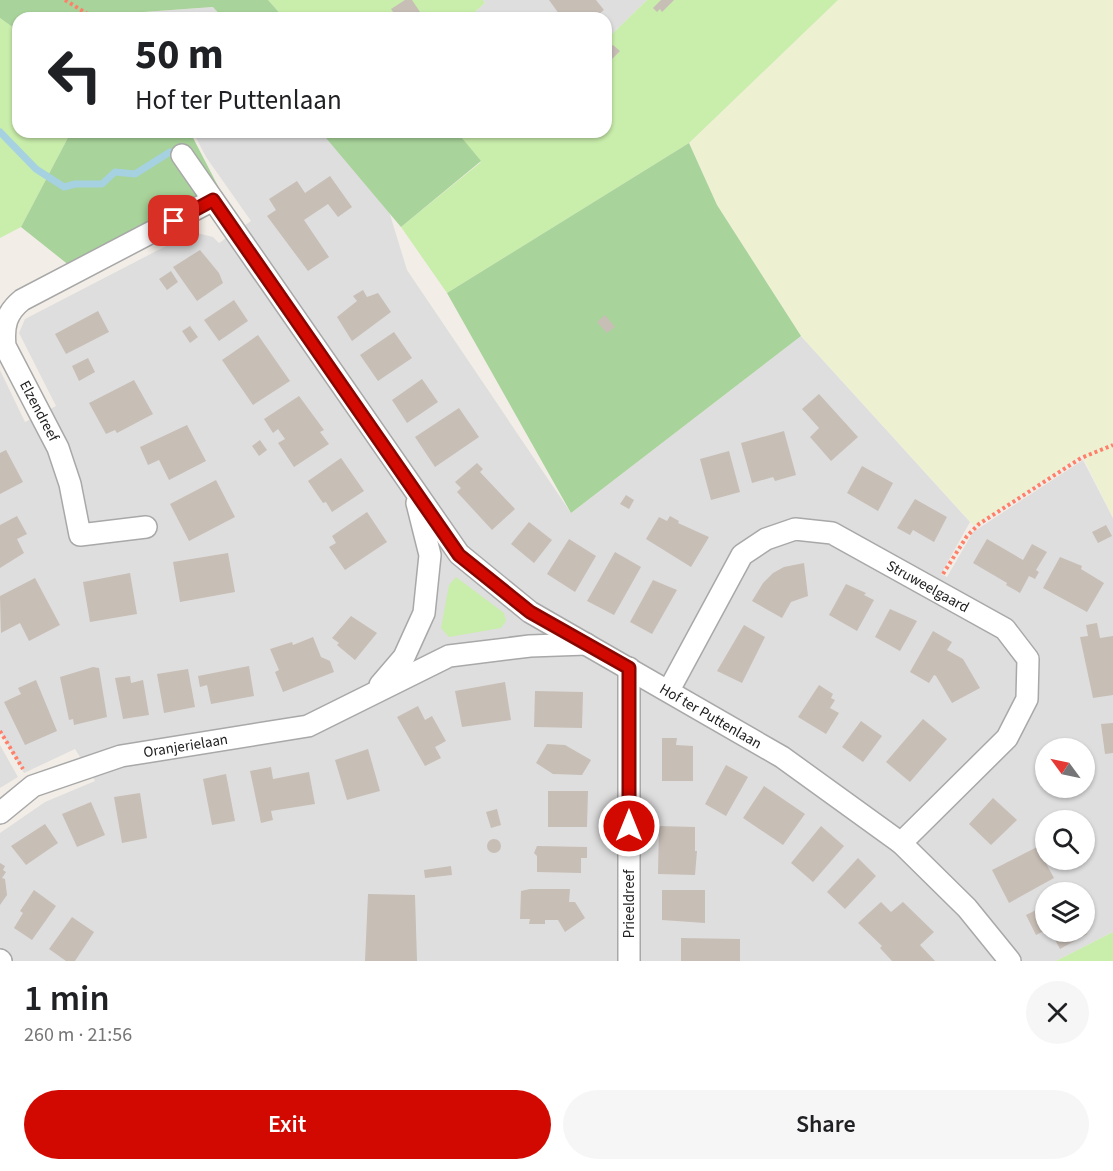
<!DOCTYPE html>
<html lang="en">
<head>
<meta charset="utf-8">
<style>
  :root { --surface:#fff; --page:#f6f6f6; --text:#202124; --muted:#757577; --accent:#d10900 }
  body { margin:0; font-family:"Source Sans 3",sans-serif; background:var(--page); color:var(--text); height:100vh; display:flex; flex-direction:column; font-size:22px; white-space:nowrap }
  * { box-sizing:border-box; margin:0 }
  p { font-size:20px; color:var(--muted) }
  .icon { flex:none; width:33px; height:33px; fill:none; stroke:currentColor; stroke-width:2; stroke-linecap:round; stroke-linejoin:round }
  .map { position:relative; height:961px; overflow:hidden }
  .sheet { display:flex; flex-direction:column; background:var(--surface); flex:1 }
  .sheet>* { flex:none }
  .banner { position:absolute; left:12px; top:12px; width:600px; height:126px; border-radius:18px; box-shadow:0 2px 4px #0004; background:#fff; color:var(--text); overflow:hidden }
  .needle { width:39px; rotate:303deg }
  .tools { position:absolute; left:1035px; top:738px; display:grid; gap:12px }
  .tools a { display:grid; place-items:center; width:60px; height:60px; border-radius:50%; background:var(--surface); box-shadow:0 2px 4px #0004; font-size:30px }
  .pin { position:absolute; display:grid; place-items:center; width:51px; height:51px; color:#fff; margin:-26px; border-radius:12px; box-shadow:0 3px 9px #0006 }
  .me { position:absolute; width:66px; margin:-33px; rotate:0deg; stroke-linejoin:round; filter:drop-shadow(0 0 4px #0008) }
  .turn { display:flex; align-items:center; gap:21px; height:126px; padding:0 24px; font-size:27px }
  .turn .icon { width:78px; height:78px; stroke-width:2.5 }
  .turn b { display:block; font-size:42px; line-height:51px }
  .round { display:grid; place-items:center; flex:none; width:63px; height:63px; border-radius:32px; background:var(--page) }
  .headline { display:flex; align-items:center; justify-content:space-between; height:102px; padding:0 24px }
  h1 { font-size:36px; font-weight:600; line-height:45px }
  .primary-button { display:flex; gap:12px; margin-top:auto; padding:12px 24px }
  .primary-button a { flex:1; height:69px; border-radius:36px; background:var(--accent); color:#fff; font-size:24px; font-weight:600; line-height:69px; text-align:center }
  .primary-button a+a { background:var(--page); color:var(--text) }
  .map>svg:first-child { display:block }
</style>
</head>
<body>
<div class="map">
<svg width="1113" height="961" viewBox="0 0 1113 961">
  <rect width="100%" height="100%" fill="#f2eee7"/>
  <g fill="#dfdede" fill-rule="evenodd">
    <path d="M483,0H647L606,40V18H468L485,3Z"/>
    <path d="M214,7L223,18H131L128,13Z"/>
    <path d="M193,132H350L373,159L407,270L571,513L801,336L970,522L941,574L947,577L973,532L1083,460L1113,518V932L1056,961H0V833L45,802L95,781L75,749L24,773L0,731V370L25,422L56,406L19,333L25,319L193,232L213,237L219,243L251,221L206,157ZM1046,748H1084V788H1046ZM1046,820H1084V860H1046ZM1046,892H1084V932H1046Z"/>
    <path d="M0,745L18,777L0,788Z"/>
  </g>
  <path fill="#edf1d2" d="M838,0H1113V518L1082,455L974,526L801,336L717,205L689,143Z"/>
  <g fill="#c9edab">
    <path d="M268,0H483L485,3L468,18H284Z"/>
    <path d="M647,0H838L689,143L447,293L401,227L481,162L457,132H606V40Z"/>
    <path d="M0,18L18,31V132H71L21,227L0,238Z"/>
    <path d="M456,577L504,613L506,621L501,628L449,637L441,628L449,585Z"/>
    <path d="M1113,932V961H1056Z"/>
  </g>
  <g fill="#a8d39a">
    <path d="M0,0H268L284,18H223L213,7L129,13L131,18H18V31L0,18Z"/>
    <path d="M71,132H190L219,188L70,266L21,227Z"/>
    <path d="M321,132H457L481,161L401,227Z"/>
    <path d="M689,143L717,205L801,336L571,513L447,293Z"/>
  </g>
  <g fill="none" stroke-linecap="round" stroke-linejoin="round">
    <path stroke="#a6d1e1" stroke-width="7" d="M0,132L36,169L64,187L75,184H102L115,172L135,174L170,152"/>
  </g>
  <g fill="#c7beb6">
    <path d="M405,0H412L420,12L415,18H397L391,9Z"/>
    <path d="M549,0H596L604,10L594,18H562Z"/>
    <path d="M661,0H674L662,12L660,9L657,12L653,8Z"/>
    <path d="M613,45L620,51L606,65V48L608,50Z"/>
    <path d="M330,176L352,207L338,217L328,204L304,220L329,257L308,271L267,216L276,210L269,199L297,181L305,193Z"/>
    <path d="M200,250L219,273L223,283L197,301L173,267Z"/>
    <path d="M171,271L178,282L167,290L159,279Z"/>
    <path d="M363,290L367,297L378,293L391,312L352,341L337,317L357,301L353,296Z"/>
    <path d="M234,300L248,321L219,341L204,320Z"/>
    <path d="M98,311L109,332L66,354L55,334Z"/>
    <path d="M605,315L615,327L607,333L597,322Z"/>
    <path d="M190,326L198,337L190,343L182,331Z"/>
    <path d="M394,332L412,358L378,381L360,355Z"/>
    <path d="M258,335L290,381L253,405L222,360Z"/>
    <path d="M88,358L95,372L79,381L72,366Z"/>
    <path d="M422,379L438,402L407,423L392,400Z"/>
    <path d="M134,380L153,414L117,433L115,430L106,434L89,403Z"/>
    <path d="M819,394L858,437L831,461L810,437L819,428L802,409Z"/>
    <path d="M299,396L324,430L320,432L329,444L294,467L278,443L285,439L278,429L273,433L264,419Z"/>
    <path d="M459,408L479,437L435,467L415,437Z"/>
    <path d="M187,425L206,461L169,480L159,460L148,465L140,447Z"/>
    <path d="M784,431L796,475L775,481L773,477L752,483L741,443Z"/>
    <path d="M260,440L267,450L259,456L252,446Z"/>
    <path d="M6,450L23,482L0,494V453Z"/>
    <path d="M729,451L740,492L711,500L700,459Z"/>
    <path d="M341,458L364,491L332,512L326,502L323,503L308,481Z"/>
    <path d="M477,463L483,469L480,472L515,509L492,530L457,492L461,488L455,482Z"/>
    <path d="M862,466L893,483L878,511L847,493Z"/>
    <path d="M216,480L235,517L189,541L170,504Z"/>
    <path d="M626,495L634,500L629,509L620,504Z"/>
    <path d="M915,499L947,517L934,542L913,530L910,535L897,528Z"/>
    <path d="M367,512L387,542L345,570L329,547L336,543L332,536Z"/>
    <path d="M17,516L27,534L17,539L24,553L0,568V525Z"/>
    <path d="M670,516L679,521L678,523L709,537L691,567L646,539L659,517L667,521Z"/>
    <path d="M529,522L552,540L534,563L511,544Z"/>
    <path d="M1106,525L1112,536L1098,543L1092,532Z"/>
    <path d="M569,539L596,556L575,592L547,574Z"/>
    <path d="M987,539L1023,560L1032,544L1047,552L1036,570L1039,572L1035,579L1029,576L1020,593L1006,585L1007,583L973,563Z"/>
    <path d="M615,552L641,567L614,615L587,601Z"/>
    <path d="M228,553L235,592L180,602L173,562Z"/>
    <path d="M1060,557L1082,566L1081,569L1104,583L1087,612L1043,588Z"/>
    <path d="M804,563L808,596L791,602L782,618L752,601L763,583L773,573L784,567Z"/>
    <path d="M130,573L137,614L90,622L83,582Z"/>
    <path d="M35,578L60,625L29,641L20,623L1,633L0,596Z"/>
    <path d="M653,580L677,590L652,634L630,622Z"/>
    <path d="M846,584L866,593L864,595L874,600L857,631L829,615Z"/>
    <path d="M890,609L917,621L900,651L875,637Z"/>
    <path d="M351,616L377,633L355,660L337,645L339,643L332,638Z"/>
    <path d="M1097,623L1100,638L1113,636V695L1093,698L1080,637L1088,636L1086,625Z"/>
    <path d="M744,625L765,637L742,683L717,671Z"/>
    <path d="M933,631L952,642L947,650L963,659L980,688L952,703L936,676L934,675L929,683L910,672Z"/>
    <path d="M313,637L321,657L330,661L334,672L283,692L275,672L279,670L270,649L292,642L293,645Z"/>
    <path d="M249,666L254,696L211,704L207,685L200,687L198,676Z"/>
    <path d="M93,667L99,668L107,717L74,725L73,719L69,720L60,677Z"/>
    <path d="M188,669L195,707L164,713L157,674Z"/>
    <path d="M130,676L131,683L143,680L149,715L123,719L115,678Z"/>
    <path d="M36,680L57,731L25,745L4,702L21,694L18,688Z"/>
    <path d="M505,682L511,720L462,727L455,691Z"/>
    <path d="M819,685L833,694L831,698L835,700L830,708L839,713L826,734L798,717Z"/>
    <path d="M535,691L583,692L582,728L534,727Z"/>
    <path d="M418,706L425,720L432,716L446,741L435,747L441,758L425,766L397,717Z"/>
    <path d="M923,719L947,739L910,782L886,762Z"/>
    <path d="M861,721L882,736L863,762L842,747Z"/>
    <path d="M1113,723V753L1105,754L1101,724Z"/>
    <path d="M662,738H677L676,745L693,746V781H662Z"/>
    <path d="M547,744L565,745L591,760L582,775L553,774L536,763Z"/>
    <path d="M368,749L380,791L347,800L335,760Z"/>
    <path d="M726,765L748,777L726,816L705,804Z"/>
    <path d="M271,767L273,779L309,772L315,804L271,811L273,820L261,823L250,771Z"/>
    <path d="M226,774L235,821L212,825L203,779Z"/>
    <path d="M764,786L805,814L783,845L743,818Z"/>
    <path d="M548,791H588L587,827H548Z"/>
    <path d="M140,793L147,838L122,843L114,797Z"/>
    <path d="M993,798L1017,820L991,845L969,824Z"/>
    <path d="M91,802L105,835L77,847L62,814Z"/>
    <path d="M497,809L501,825L491,828L486,812Z"/>
    <path d="M45,824L58,843L26,865L11,846Z"/>
    <path d="M659,826L695,827V851H697L695,875L658,874Z"/>
    <path d="M821,826L844,846L813,882L791,863Z"/>
    <circle cx="494" cy="846" r="7"/>
    <path d="M537,846L587,847V858H581V873L537,872V856L534,853Z"/>
    <path d="M1037,847L1054,878L1009,903L992,870Z"/>
    <path d="M858,858L876,876L845,909L827,892Z"/>
    <path d="M0,863L5,866L3,870L6,872L2,878L5,879L7,895L0,905Z"/>
    <path d="M451,866L452,875L425,878L424,870Z"/>
    <path d="M530,889H570L569,902H575L585,918L565,932L558,920H545V924H529L530,919H520L521,891Z"/>
    <path d="M34,890L56,906L32,940L14,928L23,913L20,911Z"/>
    <path d="M662,890H705V923L662,920Z"/>
    <path d="M368,894L415,895L417,961H365Z"/>
    <path d="M881,902L891,912L903,902L934,932L920,945L935,961H892L880,948L882,946L858,923Z"/>
    <path d="M1046,905V930L1036,935L1026,915Z"/>
    <path d="M72,917L94,932L75,961H66L49,949Z"/>
    <path d="M1051,932H1086L1087,934L1060,949Z"/>
    <path d="M681,938L740,939V961H681Z"/>
  </g>
  <g fill="none" stroke-linecap="round" stroke-linejoin="round">
    <g stroke="#a8a8a8" stroke-width="24">
      <g id="minor">
        <path id="s1" d="M182,155L459,554L530,612L782,757L901,843L967,908L1010,961"/>
        <path d="M146,527L80,535L70,484L58,448L5,346C3,326 6,313 22,300L213,200"/>
        <path d="M629,668V961"/>
        <path d="M380,685L404,657L424,613L430,555L417,503"/>
        <path id="s2" d="M669,690L742,555L766,539L795,529L832,533L1005,629L1028,659L1027,699L1007,738L901,843"/>
        <path id="s3" d="M0,813L33,786L121,756L308,726L449,656L530,646L586,644"/>
        <path d="M0,960L1,961"/>
      </g>
    </g>
    <g stroke="#ff806a" stroke-width="4" stroke-dasharray="3 3" stroke-linecap="butt">
      <path d="M65,0L94,18"/>
      <path d="M943,574L967,536L979,524L1081,458L1113,445"/>
      <path d="M0,731L23,769"/>
    </g>
    <use href="#minor" stroke="#fff" stroke-width="21"/>
  </g>
  <g fill="none" stroke-linecap="round" stroke-linejoin="round">
    <g stroke="#880600" stroke-width="15">
      <path id="route" d="M174,221L213,200L459,555L530,612L629,668V826"/>
    </g>
    <use href="#route" stroke="#d10900" stroke-width="10"/>
  </g>
  <g text-anchor="middle" dominant-baseline="central" stroke-width="5" stroke-linejoin="round" paint-order="stroke">
    <g font-size="15" fill="#212121" stroke="#fff">
      <text transform="translate(39 411) rotate(62)">Elzendreef</text>
      <text stroke="none"><textPath href="#s2" startOffset="360">Struweelgaard</textPath></text>
      <text stroke="none"><textPath href="#s1" startOffset="786">Hof ter Puttenlaan</textPath></text>
      <text stroke="none"><textPath href="#s3" startOffset="201">Oranjerielaan</textPath></text>
      <text transform="translate(629 904) rotate(-90)">Prieeldreef</text>
    </g>
  </g>
</svg>
<div class="tools">
<a><svg class="needle" viewBox="-14 -14 28 28"><path d="M0-13l5 13h-10z" fill="#e53935"/><path d="M0 13l5-13h-10z" fill="#757577"/></svg></a>
<a><svg class="icon" aria-label="search" viewBox="0 0 24 24"><circle cx="10" cy="10" r="6"/><path d="M15 15l6 6"/></svg></a>
<a><svg class="icon" aria-label="layers" viewBox="0 0 24 24"><path d="M12 4l9 5-9 5-9-5zM3 14l9 5 9-5"/></svg></a>
</div>
<div class="pin" style="left:174px;top:221px;background:#d93025"><svg class="icon" aria-label="arrive" viewBox="0 0 24 24"><path d="M6 21V4h12l-3 4 3 4H6"/></svg></div>
<svg class="me" style="left:629px;top:826px" viewBox="-20 -20 40 40"><circle r="17" fill="#d10900" stroke="#fff" stroke-width="3"/><path d="M0-11L8 9 0 5-8 9z" fill="#fff"/></svg>
<div class="banner">
<div class="turn"><svg class="icon" aria-label="left" viewBox="0 0 24 24"><path d="M17 20v-9H6M10 6l-5 5 5 5"/></svg><div><b>50 m</b>Hof ter Puttenlaan</div></div>
</div>
</div>
<section class="sheet">
<div class="headline"><div><h1>1 min</h1><p>260 m · 21:56</p></div><a class="round"><svg class="icon" aria-label="close" viewBox="0 0 24 24"><path d="M6 6l12 12M18 6L6 18"/></svg></a></div>
<div class="primary-button"><a>Exit</a><a>Share</a></div>
</section>
</body>
</html>
